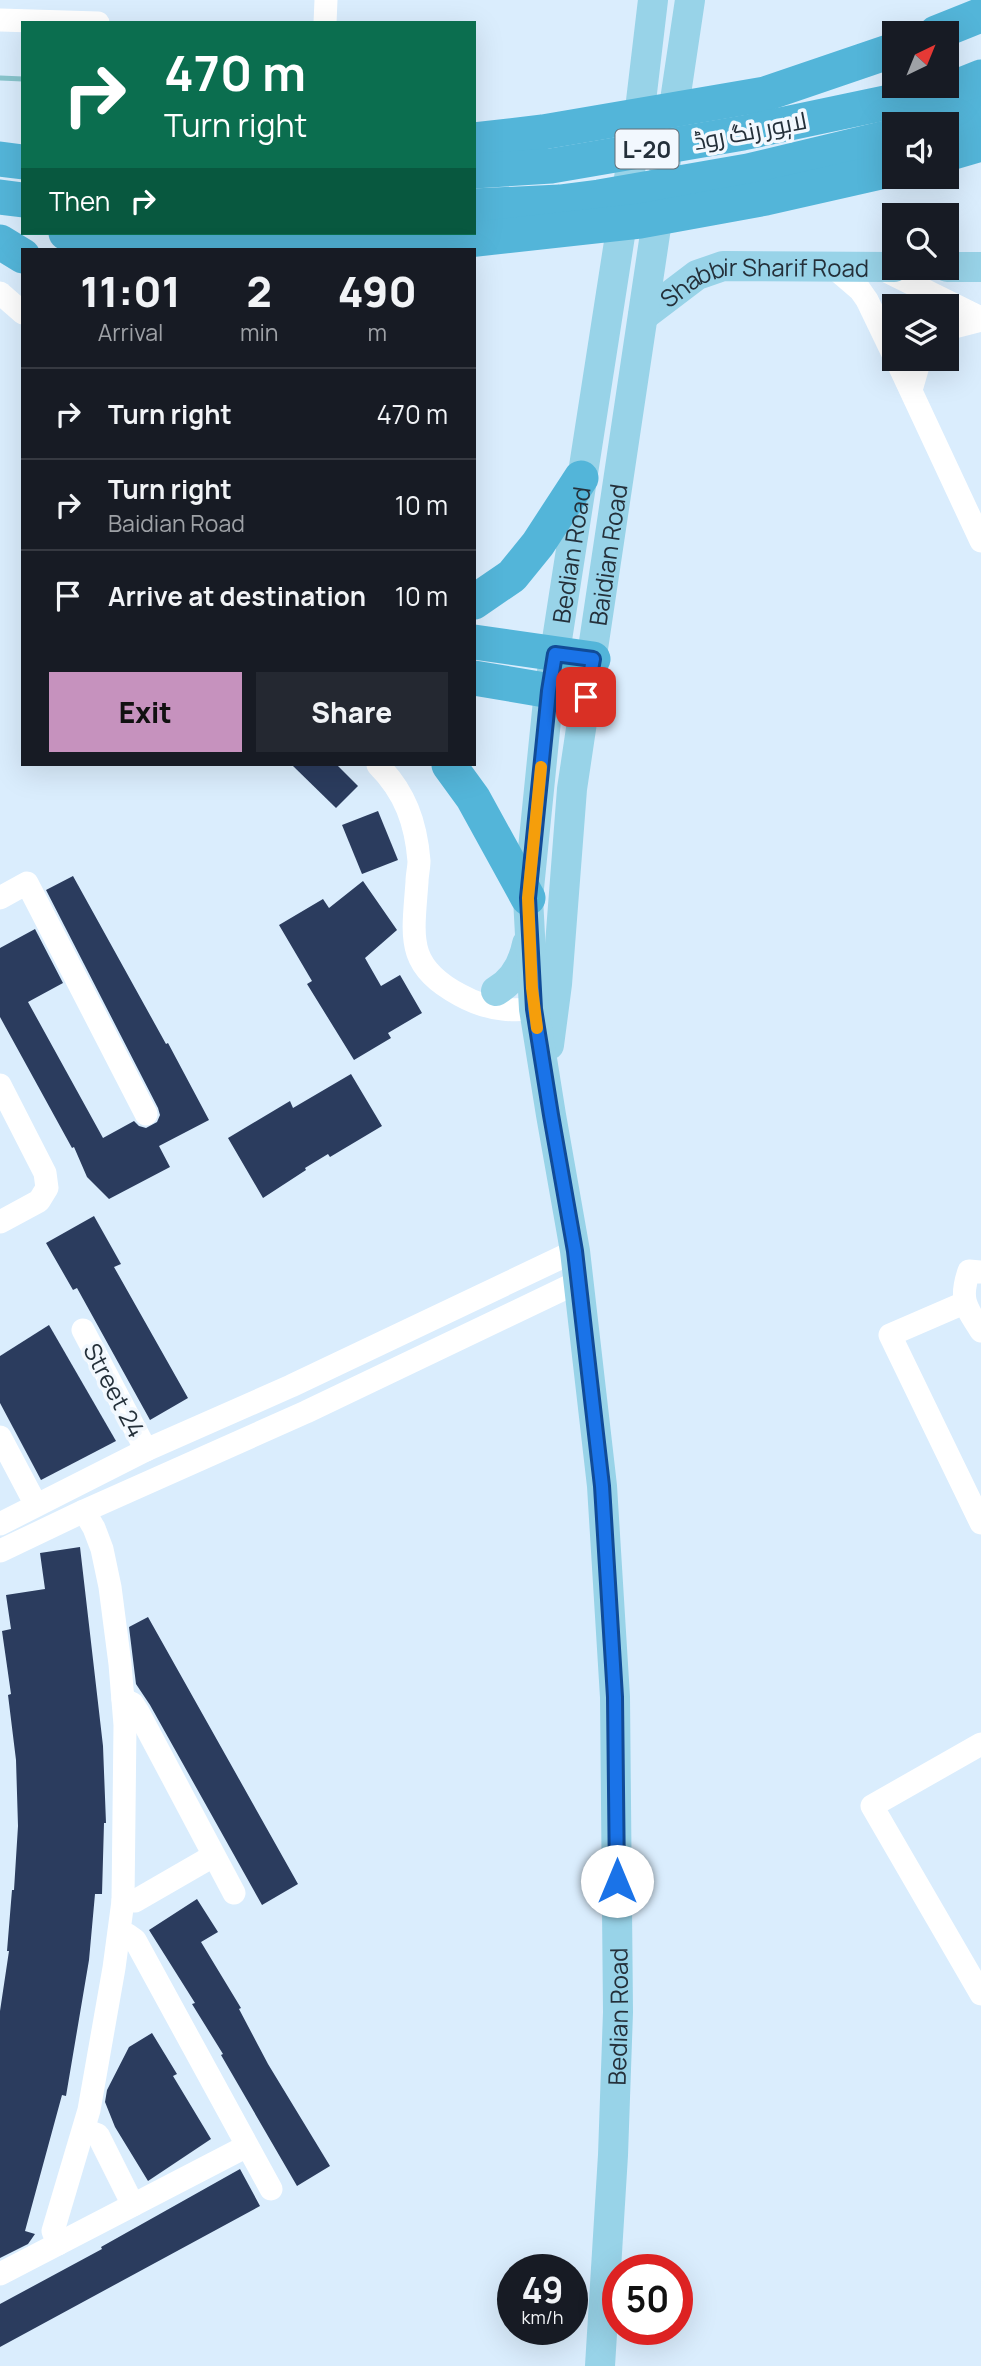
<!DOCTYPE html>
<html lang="en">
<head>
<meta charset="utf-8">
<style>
  :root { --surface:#171b24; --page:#242831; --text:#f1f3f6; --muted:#9ea1a6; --line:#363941; --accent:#c692be }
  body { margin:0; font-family:Manrope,Cairo,sans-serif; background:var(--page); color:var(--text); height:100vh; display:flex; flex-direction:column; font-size:26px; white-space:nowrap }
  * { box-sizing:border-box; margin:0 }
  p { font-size:23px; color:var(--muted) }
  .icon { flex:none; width:38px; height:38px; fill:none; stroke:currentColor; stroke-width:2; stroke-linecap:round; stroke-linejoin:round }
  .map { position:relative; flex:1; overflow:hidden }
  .sheet { position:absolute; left:21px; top:248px; width:455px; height:518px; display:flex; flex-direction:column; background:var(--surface); border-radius:0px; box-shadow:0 7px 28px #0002 }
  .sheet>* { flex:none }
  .hud { position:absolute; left:21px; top:21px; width:455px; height:214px; border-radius:0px; box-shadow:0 7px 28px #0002; background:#0b6e4f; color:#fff; overflow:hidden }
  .needle { width:46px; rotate:43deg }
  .tools { position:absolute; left:882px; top:21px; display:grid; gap:14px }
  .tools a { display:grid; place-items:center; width:77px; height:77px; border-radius:0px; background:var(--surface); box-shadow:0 7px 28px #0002; font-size:35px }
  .speed { position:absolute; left:497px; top:2254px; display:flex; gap:14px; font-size:35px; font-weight:700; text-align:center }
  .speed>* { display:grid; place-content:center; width:91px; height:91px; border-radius:50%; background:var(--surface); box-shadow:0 7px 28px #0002; line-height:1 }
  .speed small { font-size:18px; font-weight:400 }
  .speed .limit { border:10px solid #d22; background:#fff; color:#111 }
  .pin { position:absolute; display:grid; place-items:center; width:60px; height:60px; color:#fff; margin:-30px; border-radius:14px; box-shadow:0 4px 10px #0006 }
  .me { position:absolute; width:77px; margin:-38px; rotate:0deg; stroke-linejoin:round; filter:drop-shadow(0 0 5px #0008) }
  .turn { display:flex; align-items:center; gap:24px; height:147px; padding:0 28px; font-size:32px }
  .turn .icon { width:91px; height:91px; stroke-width:2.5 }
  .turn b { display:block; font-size:49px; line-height:60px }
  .then { display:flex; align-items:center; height:66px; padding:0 28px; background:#0003; gap:14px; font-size:26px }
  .eta { display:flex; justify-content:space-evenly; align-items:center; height:119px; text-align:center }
  .eta b { font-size:42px; font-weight:800; line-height:49px }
  .action { display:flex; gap:14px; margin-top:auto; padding:14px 28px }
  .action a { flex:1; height:80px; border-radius:0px; background:var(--accent); color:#111; font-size:28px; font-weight:800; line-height:80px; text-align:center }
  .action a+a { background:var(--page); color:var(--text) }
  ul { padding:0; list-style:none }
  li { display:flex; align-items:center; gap:21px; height:91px; padding:0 28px; border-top:2px solid var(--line) }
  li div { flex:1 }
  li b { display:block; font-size:26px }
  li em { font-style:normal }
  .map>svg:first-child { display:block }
</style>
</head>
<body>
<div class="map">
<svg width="981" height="2366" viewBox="0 0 981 2366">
  <rect width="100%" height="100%" fill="#daedfd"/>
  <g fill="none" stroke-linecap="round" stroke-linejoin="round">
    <path stroke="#88c5cd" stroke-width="5" d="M0,78L23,79"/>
  </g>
  <g fill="#2b3c5e">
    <path d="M292,765H337L358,786L336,808Z"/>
    <path d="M378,811L398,860L362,874L342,825Z"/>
    <path d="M73,876L166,1044L168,1043L209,1120L159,1146L170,1167L109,1199L87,1177L74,1147L72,1148L0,1017V948L35,929L63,983L28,1002L103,1138L134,1121L139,1126L146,1128L157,1122L160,1115L158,1108L46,890Z"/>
    <path d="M363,881L397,930L365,958L381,986L400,975L422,1013L388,1033L391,1038L354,1060L307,984L312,981L279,925L323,899L329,908Z"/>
    <path d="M351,1074L382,1126L330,1157L328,1154L305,1168L306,1170L263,1198L228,1138L290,1101L293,1108Z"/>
    <path d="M94,1216L121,1264L114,1267L188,1398L150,1420L77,1288L73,1290L46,1243Z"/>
    <path d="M49,1325L116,1441L41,1480L0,1403V1356Z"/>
    <path d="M80,1547L103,1746L106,1823H104L102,1894H95L89,1960L66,2096L62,2095L25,2231L35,2234L28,2244L0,2258V2011L9,1951H7L12,1890H14L18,1826L16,1760L8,1695L11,1694L2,1631L11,1629L6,1595L45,1589L40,1553Z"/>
    <path d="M148,1617L298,1884L262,1905L150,1705L136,1684L129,1627Z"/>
    <path d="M197,1899L218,1932L201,1942L241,2008L239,2009L268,2064L330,2166L297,2186L221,2055L223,2054L192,2004L195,2003L149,1930Z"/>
    <path d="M152,2033L177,2074L173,2076L211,2139L148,2181L115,2127L105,2102L107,2090L129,2047Z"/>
    <path d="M240,2169L260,2206L0,2347V2304L102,2249L101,2247Z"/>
  </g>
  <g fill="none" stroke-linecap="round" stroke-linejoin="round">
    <g stroke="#fff" stroke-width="23">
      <path d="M0,20L98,23"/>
      <path d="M325,23L326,0"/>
      <path d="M832,266L860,290L867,300L894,356"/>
      <path d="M878,267L981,318"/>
      <path d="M0,293L23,313"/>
      <path d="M947,329L981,320"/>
      <path d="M896,359L981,541"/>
      <path d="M911,390L920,359"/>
      <path d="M378,765C405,792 416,823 419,861C419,868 417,875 417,882C413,937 405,966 460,995C489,1011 516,1013 548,1006"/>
      <path d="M0,898L27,883L146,1114"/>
      <path d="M0,1085L45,1173L47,1188L39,1201L0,1222"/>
      <path d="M981,1272L969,1271C959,1300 966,1307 981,1331"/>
      <path d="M964,1303L890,1335L981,1523"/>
      <path d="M83,1330L146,1450"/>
      <path d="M0,1437L36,1505"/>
      <path d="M0,1524L146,1450L291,1386L575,1251"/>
      <path d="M0,1551L84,1511L306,1412L580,1281"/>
      <path d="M123,1699L133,1704L138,1712L234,1893"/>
      <path d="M981,1744L872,1806L981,1994"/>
      <path d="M123,1901H135L213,1856"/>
      <path d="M120,1934L128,1935L135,1940L271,2189"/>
      <path d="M85,2130L98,2135L133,2205"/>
      <path d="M58,2244L53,2231L89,2110L114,1968L123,1901L125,1725L120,1664L110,1587L102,1549L94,1528L84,1511"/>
      <path d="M0,2274L247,2146"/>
    </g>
    <g stroke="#98d3e8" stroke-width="30">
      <path d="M947,267H981"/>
      <path id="s1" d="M643,316L697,275L723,266L894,267"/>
      <path d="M496,991C513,981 523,964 527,944"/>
      <path id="s2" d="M549,1045L557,984L572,789L690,0"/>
      <path id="s3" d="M600,2366L613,2155L618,2012L615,1697L602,1486L575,1251L551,1115L534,1009L528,898L549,691L641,101L653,0"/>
    </g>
    <g stroke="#53b5d9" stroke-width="35">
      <path d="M936,33L981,15"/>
      <path d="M938,124L981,112"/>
      <path d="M474,140L543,132L765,94L894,50"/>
      <path d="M947,154L981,144"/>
      <path d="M0,159L23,162"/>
      <path d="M474,171L551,166L743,133L951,89L981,77"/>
      <path d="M0,197L23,200"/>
      <path d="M474,206L560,202L599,197L748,171L894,136"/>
      <path d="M66,233L176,238L365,236L406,239"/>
      <path d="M0,242L23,256"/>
      <path d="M378,250L640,221L766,198L894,169"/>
      <path d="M474,602L512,576L538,544L581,478"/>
      <path d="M474,642L593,659"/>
      <path d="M474,678L586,697"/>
      <path d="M449,765L473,798L528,898"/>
    </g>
  </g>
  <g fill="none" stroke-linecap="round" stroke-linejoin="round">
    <g stroke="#114b97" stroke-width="18">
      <path id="route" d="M586,697L593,659L555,654L549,691L528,898L534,1009L551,1115L575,1251L602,1486L615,1697L617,1881"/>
    </g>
    <use href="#route" stroke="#1a73e8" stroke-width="12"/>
    <path stroke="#f59e0b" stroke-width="12" d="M537,1028L532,988L528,898L541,767"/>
  </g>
  <g text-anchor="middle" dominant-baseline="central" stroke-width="7" stroke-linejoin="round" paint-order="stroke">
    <rect fill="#f2f8fe" stroke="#626c75" stroke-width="2" x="615.5" y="129.5" width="63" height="39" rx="5"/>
    <g font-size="23" font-weight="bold" fill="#24303a">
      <text x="647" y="149">L-20</text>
    </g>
    <g font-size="24" fill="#24303a" stroke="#f2f8fe">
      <text transform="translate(750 130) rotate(-11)">لاہور رنگ روڈ</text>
      <text stroke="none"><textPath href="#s1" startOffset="133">Shabbir Sharif Road</textPath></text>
      <text stroke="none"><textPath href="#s3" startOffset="1820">Bedian Road</textPath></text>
      <text stroke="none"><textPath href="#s2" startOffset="494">Baidian Road</textPath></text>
      <text transform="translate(115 1390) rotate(62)">Street 24</text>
      <text stroke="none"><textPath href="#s3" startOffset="350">Bedian Road</textPath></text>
    </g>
  </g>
</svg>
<div class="tools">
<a><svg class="needle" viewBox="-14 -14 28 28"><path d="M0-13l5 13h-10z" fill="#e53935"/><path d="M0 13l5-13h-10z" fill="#9ea1a6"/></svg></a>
<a><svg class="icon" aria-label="sound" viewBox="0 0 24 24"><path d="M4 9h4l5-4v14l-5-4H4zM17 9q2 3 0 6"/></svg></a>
<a><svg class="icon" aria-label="search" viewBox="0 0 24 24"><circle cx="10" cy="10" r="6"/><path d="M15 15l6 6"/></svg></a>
<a><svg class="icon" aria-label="layers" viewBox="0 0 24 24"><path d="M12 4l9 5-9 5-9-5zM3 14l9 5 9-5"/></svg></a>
</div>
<div class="speed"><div>49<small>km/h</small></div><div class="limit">50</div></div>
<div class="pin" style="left:586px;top:697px;background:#d93025"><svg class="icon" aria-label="arrive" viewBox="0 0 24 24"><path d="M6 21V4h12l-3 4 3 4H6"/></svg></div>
<svg class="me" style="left:617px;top:1881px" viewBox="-20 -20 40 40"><circle r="19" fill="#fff"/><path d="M0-13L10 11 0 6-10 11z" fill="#1a73e8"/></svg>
<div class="hud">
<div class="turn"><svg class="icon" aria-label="right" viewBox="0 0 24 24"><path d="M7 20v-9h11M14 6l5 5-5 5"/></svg><div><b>470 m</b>Turn right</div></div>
<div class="then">Then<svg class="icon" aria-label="right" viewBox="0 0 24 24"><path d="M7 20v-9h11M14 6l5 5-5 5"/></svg></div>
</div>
<section class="sheet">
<div class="eta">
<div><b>11:01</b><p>Arrival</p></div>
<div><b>2</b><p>min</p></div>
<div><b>490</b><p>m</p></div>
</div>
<ul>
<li><svg class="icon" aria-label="right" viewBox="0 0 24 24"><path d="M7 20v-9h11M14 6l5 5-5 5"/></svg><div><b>Turn right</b></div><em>470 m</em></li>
<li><svg class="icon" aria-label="right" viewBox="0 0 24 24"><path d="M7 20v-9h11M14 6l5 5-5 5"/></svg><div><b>Turn right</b><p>Baidian Road</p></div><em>10 m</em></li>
<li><svg class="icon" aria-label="arrive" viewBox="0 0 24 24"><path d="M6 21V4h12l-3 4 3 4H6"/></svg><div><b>Arrive at destination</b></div><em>10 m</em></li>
</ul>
<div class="action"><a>Exit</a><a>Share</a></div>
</section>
</div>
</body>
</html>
